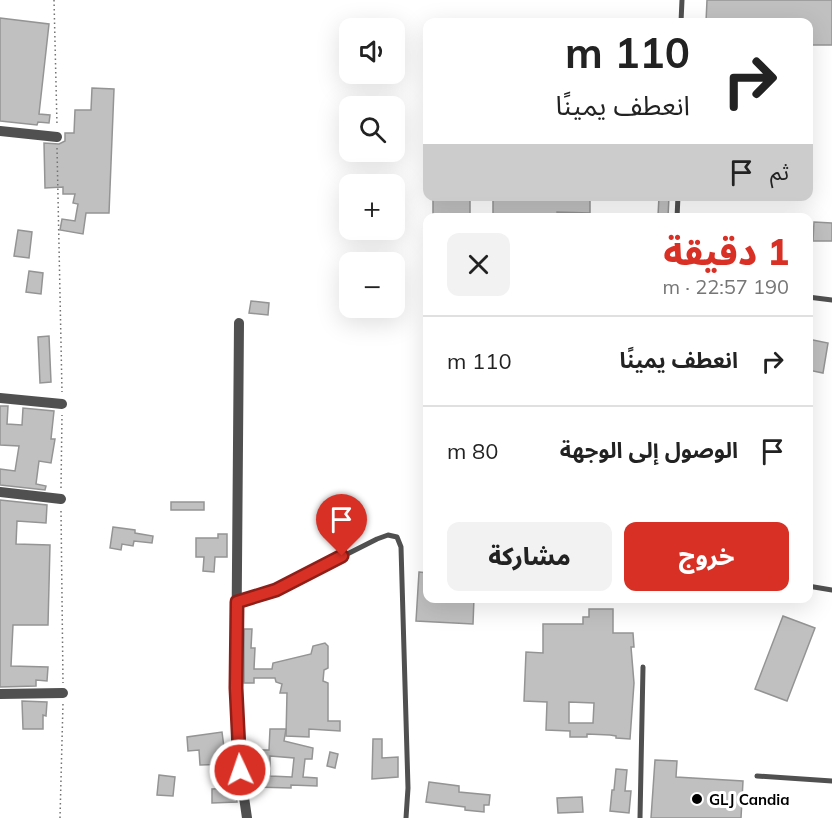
<!DOCTYPE html>
<html lang="ar">
<head>
<meta charset="utf-8">
<style>
  :root { --surface:#fff; --page:#f2f2f2; --text:#222; --muted:#767676; --line:#e0e0e0; --accent:#d93025 }
  body { margin:0; font-family:Mulish,"Noto Sans Arabic",sans-serif; background:var(--page); color:var(--text); direction:rtl; height:100vh; display:flex; flex-direction:column; font-size:22px; white-space:nowrap }
  * { box-sizing:border-box; margin:0 }
  p { font-size:20px; color:var(--muted) }
  .icon { flex:none; width:33px; height:33px; fill:none; stroke:currentColor; stroke-width:2; stroke-linecap:round; stroke-linejoin:round }
  .map { position:relative; flex:1; overflow:hidden; direction:ltr }
  .side { position:absolute; left:423px; top:213px; width:390px; height:390px; display:flex; flex-direction:column; background:var(--surface); border-radius:12px; box-shadow:0 6px 24px #0002; direction:rtl }
  .side>* { flex:none }
  .hud { position:absolute; left:423px; top:18px; width:390px; height:183px; border-radius:12px; box-shadow:0 6px 24px #0002; direction:rtl; background:#fff; color:var(--text); overflow:hidden }
  .controls { position:absolute; left:339px; top:18px; display:grid; gap:12px }
  .controls a { display:grid; place-items:center; width:66px; height:66px; border-radius:12px; background:var(--surface); box-shadow:0 6px 24px #0002; font-size:30px }
  .pin { position:absolute; display:grid; place-items:center; width:51px; height:51px; color:#fff; margin:-62px -26px; border-radius:50% 50% 50% 0; rotate:-45deg; box-shadow:0 0 6px #0007 }
  .pin .icon { rotate:45deg }
  .me { position:absolute; width:66px; margin:-33px; rotate:357deg; stroke-linejoin:round; filter:drop-shadow(0 0 4px #0008) }
  .turn { display:flex; align-items:center; gap:21px; height:126px; padding:0 24px; font-size:27px }
  .turn .icon { width:78px; height:78px; stroke-width:2.5 }
  .turn b { display:block; font-size:42px; line-height:51px }
  .then { display:flex; align-items:center; height:57px; padding:0 24px; background:#0003; gap:12px; font-size:22px }
  .round { display:grid; place-items:center; flex:none; width:63px; height:63px; border-radius:12px; background:var(--page) }
  .overview { display:flex; align-items:center; justify-content:space-between; height:102px; padding:0 24px }
  h1 { font-size:36px; font-weight:800; line-height:45px; color:var(--accent) }
  .button { display:flex; gap:12px; margin-top:auto; padding:12px 24px }
  .button a { flex:1; height:69px; border-radius:12px; background:var(--accent); color:#fff; font-size:24px; font-weight:800; line-height:69px; text-align:center }
  .button a+a { background:var(--page); color:var(--text) }
  ul { padding:0; list-style:none }
  li { display:flex; align-items:center; gap:18px; height:90px; padding:0 24px; border-top:2px solid var(--line) }
  li div { flex:1 }
  li b { display:block; font-size:22px }
  li em { font-style:normal }
  .map>svg:first-child { display:block }
</style>
</head>
<body>
<div class="map">
<svg width="832" height="818" viewBox="0 0 832 818">
  <rect width="100%" height="100%" fill="#fff"/>
  <g fill="#c0c0c0" stroke="#949494" stroke-width="1.5" fill-rule="evenodd">
    <path d="M707,0H832V45H808V22H706Z"/>
    <path d="M0,18L49,24L39,114L50,115L49,123L38,122L37,125L0,121Z"/>
    <path d="M92,88L114,89L109,213H86L83,234L60,230L62,219L75,221L78,204L73,203L75,194H63V187L45,188L44,143L59,144L65,141V133H74L75,110H91Z"/>
    <rect x="433" y="196" width="37" height="22"/>
    <path d="M493,196H590V213L557,212V217L547,218H493Z"/>
    <path d="M659,196H669L668,217L658,216Z"/>
    <path d="M814,222L832,223V241H813Z"/>
    <path d="M18,230L32,232L29,258L14,256Z"/>
    <path d="M29,271L43,273L41,294L26,292Z"/>
    <path d="M251,301L269,303L268,315L249,313Z"/>
    <path d="M49,336L51,382L40,383L38,337Z"/>
    <path d="M808,339L828,343L823,373L808,370Z"/>
    <path d="M0,406H8L7,424L22,425L23,408L54,411L51,439H55L51,463L39,461L36,484L46,486L45,490L0,485V469L15,471L19,446L0,445Z"/>
    <path d="M0,500L47,505L46,523L17,521L16,544L50,545L48,625H13L11,666L48,667L47,681L36,680V686L0,687Z"/>
    <rect x="171" y="502" width="33" height="8"/>
    <path d="M113,527L135,530V533L153,536L152,543L134,541L133,546L122,544L121,550L110,548Z"/>
    <path d="M218,534H227V557H215L214,572L203,571L204,557H196V538H218Z"/>
    <path d="M419,572L428,573V598H474L473,624L416,621Z"/>
    <path d="M589,609H613V633H633L634,647H631L634,683L630,739L616,738V736L610,735L587,734V737H570V731L546,730L547,702L524,701L526,652L543,653V624H583V617H589ZM569,702L594,703L593,723H569Z"/>
    <path d="M783,616L815,628L787,701L755,689Z"/>
    <path d="M244,629H252L251,648H255L254,669H272L273,663L311,654L313,646L325,643L328,646V668L324,670L323,681L328,683V721H340V731L309,729V737L286,736L287,693H280L282,684L276,682L275,678H254V683H244Z"/>
    <path d="M22,701L47,702L46,716L43,715V729H23Z"/>
    <path d="M270,729H286L284,741L313,748L312,759H305L303,777L317,778V786L291,785V788L254,787L255,765H252L251,750H269ZM270,756L294,758L292,777L270,776Z"/>
    <path d="M222,732L225,755H232V764L200,765L199,750L188,751L187,737Z"/>
    <path d="M373,739H382V758L398,757V777L372,779Z"/>
    <path d="M330,752L338,754L335,768L327,766Z"/>
    <path d="M655,760L677,761L676,777L743,781L741,818H651Z"/>
    <path d="M616,769L627,770L625,791H631L629,813L610,811L612,790H614Z"/>
    <path d="M159,775L175,777L173,796L157,795Z"/>
    <path d="M429,782L459,786V792L490,795L489,805H484V812L465,810V807L426,802Z"/>
    <path d="M235,788L237,802L212,803V789Z"/>
    <path d="M582,797L583,812L558,813L557,798Z"/>
  </g>
  <g fill="none" stroke-linecap="round" stroke-linejoin="round">
    <g stroke="#727272" stroke-width="1.5" stroke-dasharray="1.5 3" stroke-linecap="butt">
      <path d="M54,0L57,125"/>
      <path d="M57,148L62,392"/>
      <path d="M61,488L62,415"/>
      <path d="M61,511L63,683"/>
      <path d="M60,818L63,703"/>
    </g>
    <g stroke="#505050" stroke-width="5">
      <path d="M681,22L682,0"/>
      <path d="M677,218L678,196"/>
      <path d="M808,297L832,300"/>
      <path d="M808,586L832,590"/>
      <path d="M237,602L276,590L377,539L388,535L397,537L401,547L408,788L406,818"/>
      <path d="M757,776L832,781"/>
      <path d="M640,818L643,667"/>
    </g>
    <g stroke="#505050" stroke-width="10">
      <path d="M0,131L57,137"/>
      <path d="M239,323L236,688L240,770L247,818"/>
      <path d="M0,398L62,404"/>
      <path d="M0,492L61,499"/>
      <path d="M0,694L63,693"/>
    </g>
  </g>
  <g fill="none" stroke-linecap="round" stroke-linejoin="round">
    <g stroke="#8d1f18" stroke-width="15">
      <path id="route" d="M240,770L236,688L237,602L276,590L342,556"/>
    </g>
    <use href="#route" stroke="#d93025" stroke-width="10"/>
  </g>
  <circle fill="#000" stroke="#fff" stroke-width="2" cx="697" cy="799" r="6"/>
  <g text-anchor="middle" dominant-baseline="central" stroke-width="6" stroke-linejoin="round" paint-order="stroke">
    <g font-size="15" font-weight="bold" fill="#000" stroke="#fff" text-anchor="start">
      <text x="709" y="799">GLJ Candia</text>
    </g>
  </g>
</svg>
<div class="controls">
<a><svg class="icon" aria-label="sound" viewBox="0 0 24 24"><path d="M4 9h4l5-4v14l-5-4H4zM17 9q2 3 0 6"/></svg></a>
<a><svg class="icon" aria-label="search" viewBox="0 0 24 24"><circle cx="10" cy="10" r="6"/><path d="M15 15l6 6"/></svg></a>
<a>+</a>
<a>−</a>
</div>
<div class="pin" style="left:342px;top:556px;background:#d93025"><svg class="icon" aria-label="arrive" viewBox="0 0 24 24"><path d="M6 21V4h12l-3 4 3 4H6"/></svg></div>
<svg class="me" style="left:240px;top:770px" viewBox="-20 -20 40 40"><circle r="17" fill="#d93025" stroke="#fff" stroke-width="3"/><path d="M0-11L8 9 0 5-8 9z" fill="#fff"/></svg>
<div class="hud">
<div class="turn"><svg class="icon" aria-label="right" viewBox="0 0 24 24"><path d="M7 20v-9h11M14 6l5 5-5 5"/></svg><div><b>110 m</b>انعطف يمينًا</div></div>
<div class="then">ثم<svg class="icon" aria-label="arrive" viewBox="0 0 24 24"><path d="M6 21V4h12l-3 4 3 4H6"/></svg></div>
</div>
<section class="side">
<div class="overview"><div><h1>1 دقيقة</h1><p>190 m · 22:57</p></div><a class="round"><svg class="icon" aria-label="close" viewBox="0 0 24 24"><path d="M6 6l12 12M18 6L6 18"/></svg></a></div>
<ul>
<li><svg class="icon" aria-label="right" viewBox="0 0 24 24"><path d="M7 20v-9h11M14 6l5 5-5 5"/></svg><div><b>انعطف يمينًا</b></div><em>110 m</em></li>
<li><svg class="icon" aria-label="arrive" viewBox="0 0 24 24"><path d="M6 21V4h12l-3 4 3 4H6"/></svg><div><b>الوصول إلى الوجهة</b></div><em>80 m</em></li>
</ul>
<div class="button"><a>خروج</a><a>مشاركة</a></div>
</section>
</div>
</body>
</html>
